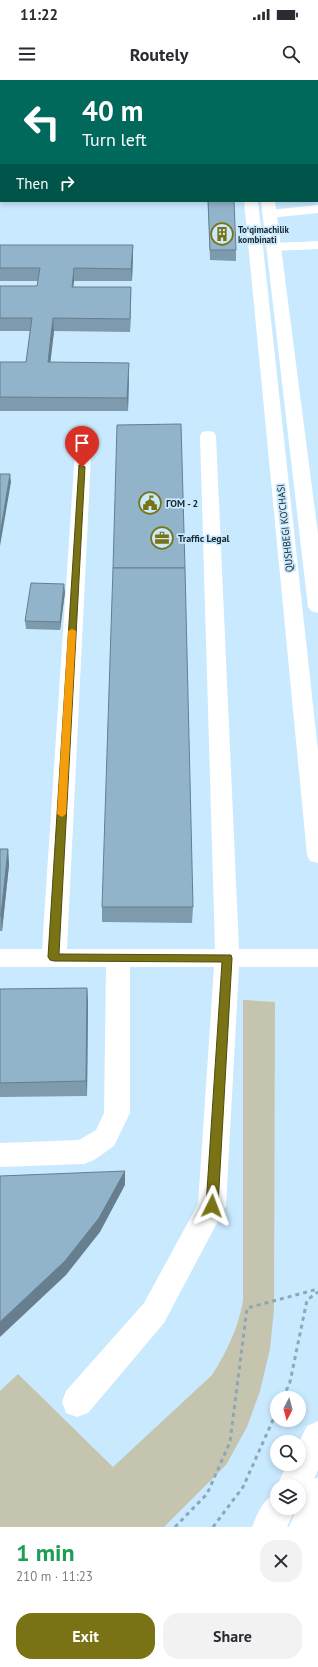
<!DOCTYPE html>
<html lang="en">
<head>
<meta charset="utf-8">
<style>
  :root { --surface:#fff; --page:#f2f2f3; --text:#2b2b33; --muted:#7c7c81; --accent:#797315 }
  body { margin:0; font-family:"PT Sans",sans-serif; background:var(--page); color:var(--text); height:100vh; display:flex; flex-direction:column; font-size:15px; white-space:nowrap }
  * { box-sizing:border-box; margin:0 }
  p { font-size:13px; color:var(--muted) }
  .icon { flex:none; width:22px; height:22px; fill:none; stroke:currentColor; stroke-width:2; stroke-linecap:round; stroke-linejoin:round }
  .map { position:relative; height:1447px; overflow:hidden }
  .details { display:flex; flex-direction:column; background:var(--surface); flex:1 }
  .details>* { flex:none }
  .hud { position:absolute; left:0px; top:0px; width:318px; height:122px; box-shadow:0 2px 6px #0003; background:#00695c; color:#fff; overflow:hidden }
  .needle { width:26px; rotate:186deg }
  .buttons { position:absolute; left:270px; top:1311px; display:grid; gap:8px }
  .buttons a { display:grid; place-items:center; width:36px; height:36px; border-radius:50%; background:var(--surface); box-shadow:0 2px 6px #0003; font-size:20px }
  .pin { position:absolute; display:grid; place-items:center; width:34px; height:34px; color:#fff; margin:-41px -17px; border-radius:50% 50% 50% 0; rotate:-45deg; box-shadow:0 0 4px #0007 }
  .pin .icon { rotate:45deg }
  .me { position:absolute; width:44px; margin:-22px; rotate:3deg; stroke-linejoin:round; filter:drop-shadow(0 0 3px #0008) }
  .turn { display:flex; align-items:center; gap:14px; height:84px; padding:0 16px; font-size:18px }
  .turn .icon { width:52px; height:52px; stroke-width:2.5 }
  .turn b { display:block; font-size:28px; line-height:34px }
  .then { display:flex; align-items:center; height:38px; padding:0 16px; background:#0003; gap:8px; font-size:15px }
  .round { display:grid; place-items:center; flex:none; width:42px; height:42px; border-radius:16px; background:var(--page) }
  .head { display:flex; align-items:center; justify-content:space-between; height:68px; padding:0 16px }
  h1 { font-size:24px; font-weight:600; line-height:30px; color:#1e9e55 }
  .cta { display:flex; gap:8px; margin-top:auto; padding:8px 16px }
  .cta a { flex:1; height:46px; border-radius:16px; background:var(--accent); color:#fff; font-size:16px; font-weight:600; line-height:46px; text-align:center }
  .cta a+a { background:var(--page); color:var(--text) }
  .status { display:flex; justify-content:space-between; align-items:center; height:28px; padding:0 20px; background:var(--surface); direction:ltr }
  .status svg { height:11px; fill:currentColor }
  header { display:flex; justify-content:space-between; align-items:center; height:52px; padding:0 16px; background:var(--surface); font-size:18px; font-weight:600 }
  .map>svg:first-child { display:block }
</style>
</head>
<body>
<div class="status"><b>11:22</b><svg viewBox="0 0 49 12"><path d="M0 12V9h3v3zM5 12V6h3v6zM10 12V3h3v9zM15 12V0h3v12zM26 1h20v11H26zM47 4h2v5h-2z"/></svg></div>
<header><svg class="icon" aria-label="menu" viewBox="0 0 24 24"><path d="M4 6h16M4 12h16M4 18h16"/></svg>Routely<svg class="icon" aria-label="search" viewBox="0 0 24 24"><circle cx="10" cy="10" r="6"/><path d="M15 15l6 6"/></svg></header>
<div class="map">
<svg width="318" height="1447" viewBox="0 0 318 1447">
  <rect width="100%" height="100%" fill="#c9e9fe"/>
  <path fill="#c5c4ae" d="M243,920L275,922L274,1229L270,1269L260,1311L247,1347L226,1385L164,1447H0V1311L18,1294L113,1387L212,1295C227,1272 238,1248 243,1221Z"/>
  <g fill="none" stroke-linecap="round" stroke-linejoin="round">
    <g stroke="#8ea7b8" stroke-width="3" stroke-dasharray="4 4" stroke-linecap="butt">
      <path d="M283,1318L290,1302L307,1220L318,1212"/>
      <path d="M175,1447L207,1414L230,1362L247,1228L318,1209"/>
      <path d="M213,1447L243,1407L277,1331"/>
    </g>
    <g fill="#fff" fill-rule="evenodd">
      <path d="M318,125V133L269,138L264,137L262,134L264,131L269,130Z"/>
      <path d="M318,161V169L274,171L269,170L267,167L269,164L274,163Z"/>
      <path d="M84,350L90,351L92,355L67,869H215L200,356L202,352L208,351L214,352L216,356L239,869H318V887H239L226,1126L164,1243L88,1333L77,1337L66,1333L62,1322L66,1311L144,1223L198,1124L214,887H130V1033L114,1066L94,1080L84,1084L0,1087V1063L79,1060L96,1050L104,1033L106,887H0V869H42L76,355L78,351Z"/>
    </g>
    <g fill="#fff" fill-rule="evenodd">
      <rect x="246" y="0" width="12" height="1"/>
      <path d="M244,121H258L318,671V783L310,781L307,775Z"/>
      <path d="M261,121H275L318,454V533L311,531L308,527Z"/>
      <path d="M318,1341V1390L314,1399L318,1397V1447H289L297,1428H299L300,1419H299V1406H277L287,1384H299V1362L307,1346Z"/>
      <path d="M277,1413V1428H296L287,1447H252C257,1434 263,1419 277,1413Z"/>
    </g>
  </g>
  <g fill="#7e9bae">
    <path d="M0,0H18V1H1V67H0Z"/>
    <path d="M290,0H318V26L317,21V1H290Z"/>
    <rect x="317" y="28" width="1" height="86"/>
    <path d="M208,121L236,170V181L210,180Z"/>
    <path d="M0,165H133L132,201H74L73,207H131V220L130,252L54,251L50,282L129,296L128,331H0V282H26L30,251H0V206H37L38,201H0Z"/>
    <path d="M65,512L60,550L26,549L25,541Z"/>
    <path d="M0,769H8L9,785L2,851H0Z"/>
    <path d="M102,827H193L192,843L102,842Z"/>
    <path d="M87,908L88,923L87,1016L0,1017V909Z"/>
  </g>
  <g fill="#667e8d">
    <path d="M133,165V178L132,201L131,189Z"/>
    <path d="M74,188V201L72,219V207Z"/>
    <path d="M131,207V220L130,252V239Z"/>
    <path d="M53,238L54,251L49,295L48,282Z"/>
    <path d="M129,283V296L128,331L127,318Z"/>
    <path d="M10,394L11,402L0,466V455Z"/>
    <path d="M64,504L65,512L60,550V542Z"/>
    <path d="M8,769L9,785L2,851L1,835Z"/>
    <path d="M87,908L88,923L87,1016L86,1001Z"/>
    <path d="M125,1091V1105L100,1152L66,1195L0,1257V1242Z"/>
  </g>
  <g fill="#92b4ca" stroke="#667e8d">
    <path d="M0,0H18L17,1H1V55H0Z"/>
    <rect x="104" y="0" width="45" height="1"/>
    <path d="M317,0H318V12L317,1Z"/>
    <rect x="317" y="28" width="1" height="74"/>
    <path d="M208,121H234L236,170H210Z"/>
    <path d="M0,165H133L131,189L74,188L72,207H131L130,239L53,238L48,282L129,283L127,318L0,317V282H26L32,238H0V206H37L40,188H0Z"/>
    <path d="M181,344L185,488H113L117,345Z"/>
    <path d="M0,394H10L0,455Z"/>
    <path d="M113,488H185L193,827H102Z"/>
    <path d="M31,503L64,504L60,542L25,541Z"/>
    <path d="M0,769H8L1,835H0Z"/>
    <path d="M87,908L86,1001L0,1003V909Z"/>
    <path d="M125,1091L99,1138L65,1181L0,1242V1096Z"/>
  </g>
  <path fill="#797315" stroke="#4f4b0e" d="M79,385H82L85,387L59,874L231,875L232,878L218,1126L216,1129L212,1131L208,1129L206,1126L222,882L54,881L50,880L48,877Z"/>
  <path fill="#f59e0b" d="M72,549L76,551L66,734L62,737L57,734L68,551Z"/>
  <defs>
    <g id="building-ring" transform="scale(1.15)"><circle r="9.5" fill="#c9e9fe" stroke="#797315" stroke-width="1.5"/><path d="M-4-6H4V6H1V3H-1V6H-4ZM-2.5-4.3h1.7v1.8h-1.7ZM.8-4.3h1.7v1.8H.8ZM-2.5-1h1.7V.8h-1.7ZM.8-1h1.7V.8H.8Z" fill="#797315"/></g>
    <g id="civic-ring" transform="scale(1.15)"><circle r="9.5" fill="#c9e9fe" stroke="#797315" stroke-width="1.5"/><path d="M-.6-6.5H3V-4.5H.6V-3L4-1V1h2V6H-6V1h2V-1L-.6-3ZM-1.2 2.5V6h2.4V2.5Z" fill="#797315"/></g>
    <g id="office-ring" transform="scale(1.15)"><circle r="9.5" fill="#c9e9fe" stroke="#797315" stroke-width="1.5"/><path d="M-6-3h4V-5.5h4V-3h4V5H-6ZM-1-4.5V-3h2v-1.5ZM-6 0V1H6V0Z" fill="#797315"/></g>
  </defs>
  <g fill-rule="evenodd">
    <use href="#building-ring" x="222" y="154"/>
    <use href="#civic-ring" x="150" y="423"/>
    <use href="#office-ring" x="162" y="458"/>
  </g>
  <g text-anchor="middle" dominant-baseline="central" stroke-width="3.5" stroke-linejoin="round" paint-order="stroke">
    <g font-size="9" font-weight="bold" fill="#1b272f" stroke="#c9e9fe" text-anchor="start">
      <text x="238" y="149">Toʻqimachilik<tspan x="238" dy="10">kombinati</tspan></text>
    </g>
    <g font-size="10" font-weight="bold" fill="#1b272f" stroke="#c9e9fe" text-anchor="start">
      <text x="166" y="423">ГОМ - 2</text>
      <text x="178" y="458">Traffic Legal</text>
    </g>
    <g font-size="10" fill="#1b272f" stroke="#c9e9fe">
      <text transform="translate(285 448) rotate(-96)">QUSHBEGI KO'CHASI</text>
    </g>
  </g>
</svg>
<div class="buttons">
<a><svg class="needle" viewBox="-14 -14 28 28"><path d="M0-13l5 13h-10z" fill="#e53935"/><path d="M0 13l5-13h-10z" fill="#7c7c81"/></svg></a>
<a><svg class="icon" aria-label="search" viewBox="0 0 24 24"><circle cx="10" cy="10" r="6"/><path d="M15 15l6 6"/></svg></a>
<a><svg class="icon" aria-label="layers" viewBox="0 0 24 24"><path d="M12 4l9 5-9 5-9-5zM3 14l9 5 9-5"/></svg></a>
</div>
<div class="pin" style="left:82px;top:387px;background:#d93025"><svg class="icon" aria-label="arrive" viewBox="0 0 24 24"><path d="M6 21V4h12l-3 4 3 4H6"/></svg></div>
<svg class="me" style="left:212px;top:1126px" viewBox="-20 -20 40 40"><path d="M0-17L14 15 0 8-14 15z" fill="#797315" stroke="#fff" stroke-width="4"/></svg>
<div class="hud">
<div class="turn"><svg class="icon" aria-label="left" viewBox="0 0 24 24"><path d="M17 20v-9H6M10 6l-5 5 5 5"/></svg><div><b>40 m</b>Turn left</div></div>
<div class="then">Then<svg class="icon" aria-label="right" viewBox="0 0 24 24"><path d="M7 20v-9h11M14 6l5 5-5 5"/></svg></div>
</div>
</div>
<section class="details">
<div class="head"><div><h1>1 min</h1><p>210 m · 11:23</p></div><a class="round"><svg class="icon" aria-label="close" viewBox="0 0 24 24"><path d="M6 6l12 12M18 6L6 18"/></svg></a></div>
<div class="cta"><a>Exit</a><a>Share</a></div>
</section>
</body>
</html>
